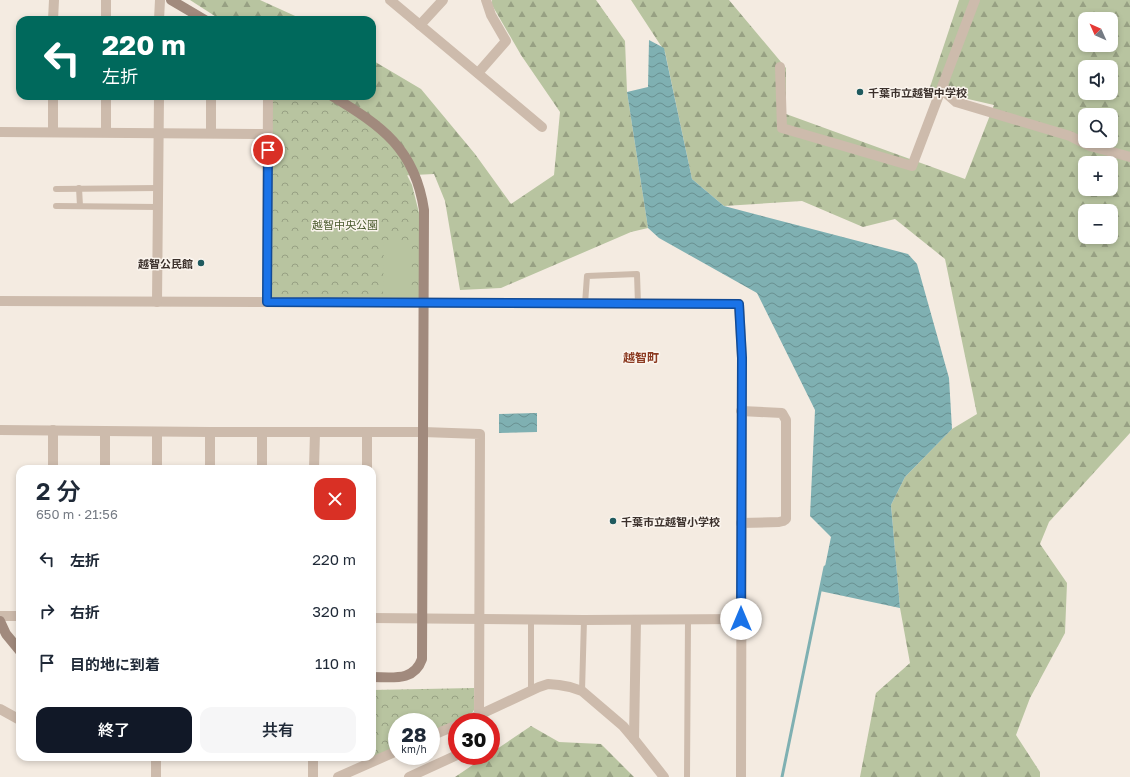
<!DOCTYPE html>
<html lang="ja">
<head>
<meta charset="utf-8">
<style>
  :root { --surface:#fff; --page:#f6f6f7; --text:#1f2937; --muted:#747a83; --accent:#111827 }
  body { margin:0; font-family:"Golos Text","Noto Sans JP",sans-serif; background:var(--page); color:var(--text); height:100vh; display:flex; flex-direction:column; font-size:15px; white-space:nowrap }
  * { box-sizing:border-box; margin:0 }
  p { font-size:13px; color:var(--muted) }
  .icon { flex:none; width:22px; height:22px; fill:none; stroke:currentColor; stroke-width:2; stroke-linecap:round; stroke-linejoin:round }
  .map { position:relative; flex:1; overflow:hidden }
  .side { position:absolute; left:16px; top:465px; width:360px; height:296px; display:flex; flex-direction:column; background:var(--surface); border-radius:12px; box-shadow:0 2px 6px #0003 }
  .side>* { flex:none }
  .banner { position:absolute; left:16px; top:16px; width:360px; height:84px; border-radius:12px; box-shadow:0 2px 6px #0003; background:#00695c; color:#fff; overflow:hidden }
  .needle { width:26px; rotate:315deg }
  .fabs { position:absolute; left:1078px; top:12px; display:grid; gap:8px }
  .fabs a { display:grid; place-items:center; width:40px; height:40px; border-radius:8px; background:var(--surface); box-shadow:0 2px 6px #0003; font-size:20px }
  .speed { position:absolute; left:388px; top:713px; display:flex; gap:8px; font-size:20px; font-weight:700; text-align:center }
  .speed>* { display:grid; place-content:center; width:52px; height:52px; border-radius:50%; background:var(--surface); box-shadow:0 2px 6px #0003; line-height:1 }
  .speed small { font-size:10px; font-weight:400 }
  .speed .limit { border:6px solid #d22; background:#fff; color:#111 }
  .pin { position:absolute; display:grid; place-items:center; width:34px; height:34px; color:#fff; margin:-17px; border:2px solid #fff; border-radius:50%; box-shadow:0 1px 4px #0007 }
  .me { position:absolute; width:44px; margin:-22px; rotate:0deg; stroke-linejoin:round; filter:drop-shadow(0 0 3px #0008) }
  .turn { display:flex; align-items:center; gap:14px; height:84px; padding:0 20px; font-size:18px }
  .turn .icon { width:52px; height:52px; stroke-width:2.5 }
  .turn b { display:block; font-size:28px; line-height:34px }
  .round { display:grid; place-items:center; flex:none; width:42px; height:42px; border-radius:12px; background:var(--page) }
  .headline { display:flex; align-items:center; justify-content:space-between; height:68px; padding:0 20px }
  h1 { font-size:24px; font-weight:600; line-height:30px }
  .action { display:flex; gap:8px; margin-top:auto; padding:8px 20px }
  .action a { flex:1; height:46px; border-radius:12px; background:var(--accent); color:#fff; font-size:16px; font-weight:600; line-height:46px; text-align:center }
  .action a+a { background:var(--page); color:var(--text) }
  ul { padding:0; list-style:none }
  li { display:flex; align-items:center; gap:12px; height:52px; padding:0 20px }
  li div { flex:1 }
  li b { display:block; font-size:15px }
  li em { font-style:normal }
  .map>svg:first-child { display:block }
</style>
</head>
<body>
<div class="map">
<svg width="1130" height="777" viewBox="0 0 1130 777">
  <defs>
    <pattern id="forest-firs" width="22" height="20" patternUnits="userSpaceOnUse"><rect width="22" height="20" fill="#b8c4a0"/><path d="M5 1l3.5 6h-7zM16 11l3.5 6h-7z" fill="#97a083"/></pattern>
    <pattern id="park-crowns" width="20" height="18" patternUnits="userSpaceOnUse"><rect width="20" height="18" fill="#b8c4a0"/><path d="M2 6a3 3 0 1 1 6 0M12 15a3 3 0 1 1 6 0" fill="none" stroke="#97a083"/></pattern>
    <pattern id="water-waves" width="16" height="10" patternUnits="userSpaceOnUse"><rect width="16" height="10" fill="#7fb0b2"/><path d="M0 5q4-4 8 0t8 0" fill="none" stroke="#699091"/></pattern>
  </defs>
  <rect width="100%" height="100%" fill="#f4ebe1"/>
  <g fill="url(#forest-firs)" fill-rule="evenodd">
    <path d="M190,0H260L304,20H221Z"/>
    <path d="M492,0H596L625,41L627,92L648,228L631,232L501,288L460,290L445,201L434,174L394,176L280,96H372V60L421,89L475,154L511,204L554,175L560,112L521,55L492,5Z"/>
    <path d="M631,0H729L786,68V114L965,179L994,105L929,90L959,0H1130V433L1049,522L1040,544L1067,583L1065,633L1030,698L1016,735L1040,772V777H860L876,693L910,663L900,608L891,505L905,477L952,429L977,414L945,259L895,219L863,227L802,201L724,206L692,179L665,52ZM1085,19H1111V45H1085ZM1085,67H1111V93H1085ZM1085,115H1111V141H1085ZM1085,163H1111V189H1085ZM1085,211H1111V237H1085Z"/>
    <path d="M531,726L559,742L601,744L634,777H455L486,756H491V753Z"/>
  </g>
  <g fill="url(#park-crowns)">
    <path d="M272,96H320L368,124L385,139L397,155L412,185L419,213V300L269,297Z"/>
    <path d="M474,688V710L471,715L431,733V722H397V748L374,759L372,756V690Z"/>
  </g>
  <path fill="#b8c4a0" d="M384,241H412L411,295L383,294Z"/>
  <g fill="url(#water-waves)">
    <path d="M649,40L664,48L692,179L724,206L908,254L917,264L949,378L952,429L905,477L891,505L900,608L820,591L831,537L810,516L815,410L757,293L659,238L648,228L627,92L648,87Z"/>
    <path d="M537,413V432L499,433V414Z"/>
  </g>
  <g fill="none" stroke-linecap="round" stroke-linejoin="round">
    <path stroke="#7fb0b2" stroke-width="3" d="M782,777L825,567H829"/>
    <g stroke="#cdbbac" stroke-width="6">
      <path d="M79,188L80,206"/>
      <path d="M56,189L158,188"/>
      <path d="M56,206L158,207"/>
      <path d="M585,304L587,276L637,274L638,304"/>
      <path d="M531,691V620"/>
      <path d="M582,691L584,620"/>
      <path d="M687,777L688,620"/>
    </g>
    <g stroke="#cdbbac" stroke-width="10">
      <path d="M390,0L542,127"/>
      <path d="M53,20L54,0"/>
      <path d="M106,20V0"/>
      <path d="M159,20L160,0"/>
      <path d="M420,25L443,0"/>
      <path d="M780,67L782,128L912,166L975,0"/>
      <path d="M478,73L506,41L491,15L486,0"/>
      <path d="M943,85L947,94L956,102L1070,136L1090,146L1130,157"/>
      <path d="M0,132L268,134"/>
      <path d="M53,132V96"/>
      <path d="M106,132V96"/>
      <path d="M211,133V96"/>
      <path d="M0,301L739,304L742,358L741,777"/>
      <path d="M157,302L159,96"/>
      <path d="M267,302L268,96"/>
      <path d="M0,430L210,432H423L480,434L479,716L481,722"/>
      <path d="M53,469V430"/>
      <path d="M105,469V431"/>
      <path d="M157,469V432"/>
      <path d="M210,469V432"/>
      <path d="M262,469V432"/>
      <path d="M314,469L315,432"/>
      <path d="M367,469V432"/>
      <path d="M741,523L779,522L783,521L786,519V420L782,413L741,411"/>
      <path d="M0,616H20"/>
      <path d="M372,618L584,620L741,619"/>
      <path d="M0,709L20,720"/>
      <path d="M464,722L539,687L548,684L559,685L570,687L582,691L623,726L634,739L664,777"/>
      <path d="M431,736L457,725"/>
      <path d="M634,739L636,620"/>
      <path d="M313,757V777"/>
      <path d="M156,777V757"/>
      <path d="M338,777L397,751"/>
      <path d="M409,777L457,755"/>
    </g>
    <g stroke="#a18a7d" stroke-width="10">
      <path d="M171,0L205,20"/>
      <path d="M332,96C382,126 415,149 424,210L422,659C414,682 392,677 372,677"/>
      <path d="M0,621L6,634L20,651"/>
    </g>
  </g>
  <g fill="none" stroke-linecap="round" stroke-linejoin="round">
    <g stroke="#114b97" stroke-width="10">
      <path id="route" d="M268,150L267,302L739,304L742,358L741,619"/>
    </g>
    <use href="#route" stroke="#1a73e8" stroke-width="7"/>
  </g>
  <g fill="#1f5a5e" stroke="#fbf5ee" stroke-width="1.5">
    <circle cx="860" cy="92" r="4"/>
    <circle cx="201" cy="263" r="4"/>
    <circle cx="613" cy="521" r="4"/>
  </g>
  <g text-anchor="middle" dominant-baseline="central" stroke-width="3" stroke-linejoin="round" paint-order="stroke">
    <g font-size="11" font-weight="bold" fill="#3b302b" stroke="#fbf5ee" text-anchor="start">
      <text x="868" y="92">千葉市立越智中学校</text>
      <text x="193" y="263" text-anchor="end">越智公民館</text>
      <text x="621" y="521">千葉市立越智小学校</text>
    </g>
    <g font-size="11" fill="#4a5a2e" stroke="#fbf5ee">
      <text x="345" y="224">越智中央公園</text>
    </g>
    <g font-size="12" font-weight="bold" fill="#8c3b22" stroke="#fbf5ee">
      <text x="641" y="357">越智町</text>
    </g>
  </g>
</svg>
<div class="fabs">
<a><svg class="needle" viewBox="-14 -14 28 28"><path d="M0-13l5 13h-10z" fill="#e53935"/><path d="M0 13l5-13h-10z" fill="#747a83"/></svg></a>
<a><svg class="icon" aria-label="sound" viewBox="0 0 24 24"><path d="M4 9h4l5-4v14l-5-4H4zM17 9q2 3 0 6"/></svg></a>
<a><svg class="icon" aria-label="search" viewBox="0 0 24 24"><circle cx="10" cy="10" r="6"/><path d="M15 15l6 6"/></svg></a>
<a>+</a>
<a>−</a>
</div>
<div class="speed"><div>28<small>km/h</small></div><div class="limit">30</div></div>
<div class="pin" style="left:268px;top:150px;background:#d93025"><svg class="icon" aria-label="arrive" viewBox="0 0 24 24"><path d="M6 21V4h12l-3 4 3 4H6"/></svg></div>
<svg class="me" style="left:741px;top:619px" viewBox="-20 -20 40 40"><circle r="19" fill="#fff"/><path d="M0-13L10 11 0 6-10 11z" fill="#1a73e8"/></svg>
<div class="banner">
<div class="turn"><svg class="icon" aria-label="left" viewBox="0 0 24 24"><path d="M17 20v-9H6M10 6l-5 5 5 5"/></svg><div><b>220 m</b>左折</div></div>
</div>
<section class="side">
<div class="headline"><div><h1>2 分</h1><p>650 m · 21:56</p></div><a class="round" style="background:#d93025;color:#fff"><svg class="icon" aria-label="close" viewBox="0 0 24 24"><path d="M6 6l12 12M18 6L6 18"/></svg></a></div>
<ul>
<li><svg class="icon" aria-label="left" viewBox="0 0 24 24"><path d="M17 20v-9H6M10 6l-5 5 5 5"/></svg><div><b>左折</b></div><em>220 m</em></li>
<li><svg class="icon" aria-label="right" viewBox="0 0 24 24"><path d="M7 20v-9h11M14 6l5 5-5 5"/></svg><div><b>右折</b></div><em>320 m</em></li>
<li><svg class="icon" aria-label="arrive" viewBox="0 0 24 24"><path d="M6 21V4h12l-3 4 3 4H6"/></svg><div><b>目的地に到着</b></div><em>110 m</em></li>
</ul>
<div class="action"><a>終了</a><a>共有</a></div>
</section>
</div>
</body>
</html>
